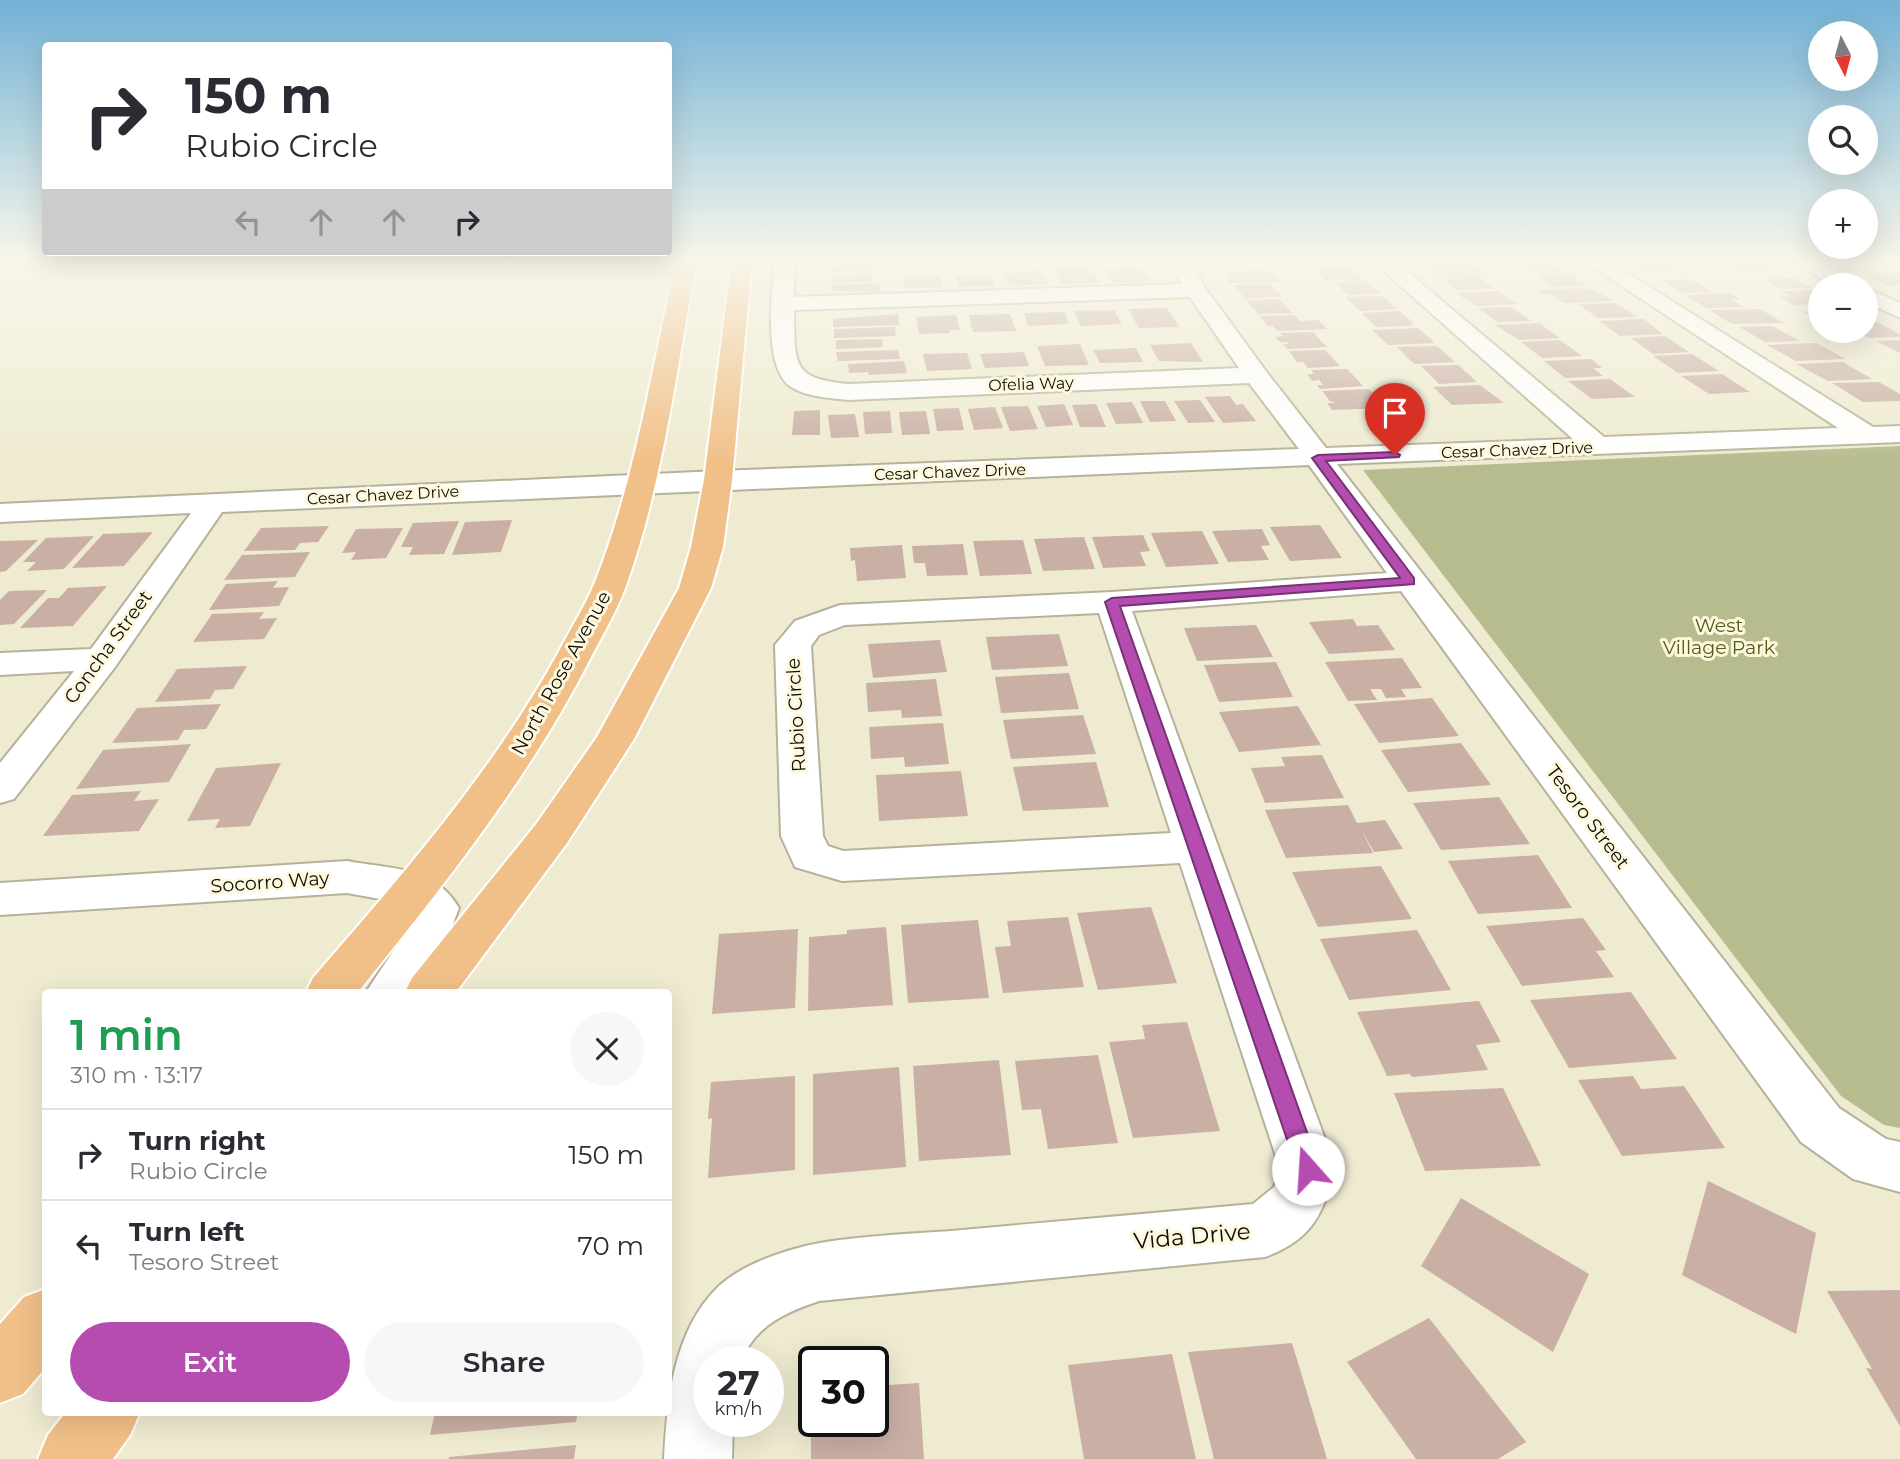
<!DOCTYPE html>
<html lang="en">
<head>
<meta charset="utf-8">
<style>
  :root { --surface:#fff; --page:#f7f7f7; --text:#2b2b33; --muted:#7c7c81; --line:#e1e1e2; --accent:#b54db1 }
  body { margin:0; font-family:Montserrat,sans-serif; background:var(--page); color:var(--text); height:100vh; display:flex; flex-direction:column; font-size:26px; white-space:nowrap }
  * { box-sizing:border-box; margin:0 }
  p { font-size:23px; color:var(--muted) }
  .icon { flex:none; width:38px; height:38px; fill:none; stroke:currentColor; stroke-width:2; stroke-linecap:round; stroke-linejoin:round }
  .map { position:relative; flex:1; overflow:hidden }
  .details { position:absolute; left:42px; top:989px; width:630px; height:427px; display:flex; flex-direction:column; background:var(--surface); border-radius:7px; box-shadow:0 7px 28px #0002 }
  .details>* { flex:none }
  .top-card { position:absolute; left:42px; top:42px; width:630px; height:214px; border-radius:7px; box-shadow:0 7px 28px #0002; background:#fff; color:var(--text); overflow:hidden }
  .needle { width:46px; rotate:174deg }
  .fabs { position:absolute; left:1808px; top:21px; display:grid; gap:14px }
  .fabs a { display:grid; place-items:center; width:70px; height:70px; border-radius:50%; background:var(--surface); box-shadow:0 7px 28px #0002; font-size:35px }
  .speed { position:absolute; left:693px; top:1346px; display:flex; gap:14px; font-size:35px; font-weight:700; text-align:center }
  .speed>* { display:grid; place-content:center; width:91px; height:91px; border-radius:50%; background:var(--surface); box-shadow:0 7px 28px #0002; line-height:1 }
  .speed small { font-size:18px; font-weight:400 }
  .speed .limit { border:4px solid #111; border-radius:10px; background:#fff; color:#111 }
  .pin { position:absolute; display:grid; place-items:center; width:60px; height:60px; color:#fff; margin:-72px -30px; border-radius:50% 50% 50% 0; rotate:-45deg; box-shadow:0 0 7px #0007 }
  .pin .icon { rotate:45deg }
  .me { position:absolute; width:77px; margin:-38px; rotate:341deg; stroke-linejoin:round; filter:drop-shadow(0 0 5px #0008) }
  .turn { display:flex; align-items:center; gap:24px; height:147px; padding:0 28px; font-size:32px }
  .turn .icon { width:91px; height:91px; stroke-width:2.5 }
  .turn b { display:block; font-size:49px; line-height:60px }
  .lanes { display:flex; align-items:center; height:66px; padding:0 28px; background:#0003; justify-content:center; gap:35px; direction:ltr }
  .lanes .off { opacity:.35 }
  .round { display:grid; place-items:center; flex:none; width:74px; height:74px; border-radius:37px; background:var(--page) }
  .summary { display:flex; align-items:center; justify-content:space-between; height:119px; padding:0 28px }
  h1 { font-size:42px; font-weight:600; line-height:52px; color:#1e9e55 }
  .button { display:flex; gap:14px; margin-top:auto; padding:14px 28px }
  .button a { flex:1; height:80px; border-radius:42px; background:var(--accent); color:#fff; font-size:28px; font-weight:600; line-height:80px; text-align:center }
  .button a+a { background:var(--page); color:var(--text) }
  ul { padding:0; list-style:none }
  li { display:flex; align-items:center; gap:21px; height:91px; padding:0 28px; border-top:2px solid var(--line) }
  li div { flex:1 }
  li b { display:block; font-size:26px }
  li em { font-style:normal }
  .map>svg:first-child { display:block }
</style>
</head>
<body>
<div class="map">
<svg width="1900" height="1459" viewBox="0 0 1900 1459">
  <rect width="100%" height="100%" fill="#efebd1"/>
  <path fill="#b7bc8f" d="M1900,446V1128L1884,1125L1841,1096L1363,470Z"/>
  <g fill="#caafa5">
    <path d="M830,258H871L872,263L831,264Z"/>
    <path d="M899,258H935L936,261L900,263Z"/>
    <path d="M1623,258H1660L1679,270L1643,271Z"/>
    <path d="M1670,258H1707L1724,267L1688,268Z"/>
    <path d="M1721,258H1757L1778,269L1743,271Z"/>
    <path d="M1829,258H1866L1883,266L1842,264Z"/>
    <path d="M1549,260L1566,272L1530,273L1514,261Z"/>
    <path d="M1470,262L1486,274L1438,276L1423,264Z"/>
    <path d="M876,265V271L830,272V266Z"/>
    <path d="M1091,267L1099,283L1061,284L1054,268Z"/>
    <path d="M1348,267H1356L1360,271H1352L1364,279L1326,280L1313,268Z"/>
    <path d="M1142,268L1151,282H1113L1105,269Z"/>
    <path d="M1040,269L1048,284L1010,286L1004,273Z"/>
    <path d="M1268,269L1281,282L1229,283L1225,278H1229L1224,273L1234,272L1232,271Z"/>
    <path d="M1896,272L1900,274V285L1888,286L1862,273Z"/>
    <path d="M1570,273L1588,286L1549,287L1537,278H1545L1540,274Z"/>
    <path d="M872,274L874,281L833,283L832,276Z"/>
    <path d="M940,275L943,287L905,288L903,276Z"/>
    <path d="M992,275L995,286L958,287L955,276Z"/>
    <path d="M1477,276L1494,289L1456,290L1441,277Z"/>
    <path d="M1793,278L1812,288L1781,289L1763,279Z"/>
    <path d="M1692,279L1713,292L1681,293L1661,280Z"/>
    <path d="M1366,281L1380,293L1348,295L1334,282Z"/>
    <path d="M879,283L881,292L831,291V285Z"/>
    <path d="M1270,284L1282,297L1245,298L1234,285Z"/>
    <path d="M1582,288L1595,290L1613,301L1564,303L1550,294H1543L1537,290Z"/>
    <path d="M1816,290L1820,292V304L1794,305L1779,297H1792L1781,291Z"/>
    <path d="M1498,291L1517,304L1477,306L1455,293Z"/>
    <path d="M1730,293L1740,299L1731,300L1744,307L1707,308L1685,295Z"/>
    <path d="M1382,296L1397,309L1360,311L1345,297Z"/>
    <path d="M1279,299L1292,313L1258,314L1246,300Z"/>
    <path d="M1616,303L1637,317L1598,318L1578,304Z"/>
    <path d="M1820,306V321L1803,312H1816L1807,307Z"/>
    <path d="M1511,307L1531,321L1497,322L1478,308Z"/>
    <path d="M1167,308L1179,327L1139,328L1128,309Z"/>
    <path d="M1760,309L1784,323L1732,324L1709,310Z"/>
    <path d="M1114,310L1122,324L1081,326L1074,311Z"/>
    <path d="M1399,311L1414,323H1411L1413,326L1376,327L1362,313Z"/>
    <path d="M1064,312L1069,324L1028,326L1024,313Z"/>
    <path d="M898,314L899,325L833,327V319Z"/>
    <path d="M1010,314L1016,331L973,332L969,315Z"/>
    <path d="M956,315L960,330H949L950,333L919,334L916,317Z"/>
    <path d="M1294,315L1300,321L1318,320L1327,329L1277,331L1273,326H1268L1260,316Z"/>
    <path d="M1644,319L1662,334L1620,336L1599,321Z"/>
    <path d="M1866,322H1877L1900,334V337L1868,338L1854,331H1866Z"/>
    <path d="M1539,323L1560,338L1519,340L1495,325Z"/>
    <path d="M1772,326L1800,341L1765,342L1739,327Z"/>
    <path d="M895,327L896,336L834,338V329Z"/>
    <path d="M1418,328L1435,343L1388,345L1372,330Z"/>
    <path d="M1313,332L1327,347L1287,349L1283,344H1289L1287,342H1280L1275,337L1283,336L1280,333Z"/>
    <path d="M1665,336L1689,352L1653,354L1631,338Z"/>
    <path d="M882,339L883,347L836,349V340Z"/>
    <path d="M1560,340L1582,356L1542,358L1521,342Z"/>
    <path d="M1900,340V353L1876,341Z"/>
    <path d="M1191,343L1203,362L1159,361L1150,345Z"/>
    <path d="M1816,343L1846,359L1796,361L1767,345Z"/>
    <path d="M1080,344L1089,365L1045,366L1037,346Z"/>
    <path d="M1437,346L1455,362L1414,364L1397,347Z"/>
    <path d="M1136,348L1143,362L1100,363L1093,350Z"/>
    <path d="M898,350L900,359L838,361L836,352Z"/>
    <path d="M1325,350L1340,366L1308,368L1303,362H1297L1289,351Z"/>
    <path d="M1024,352L1029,366L985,368L980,354Z"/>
    <path d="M967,353L972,369L927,371L923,354Z"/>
    <path d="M1692,354L1719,371L1678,373L1653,356Z"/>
    <path d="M1591,359L1602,368H1593L1603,376L1565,378L1544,361Z"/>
    <path d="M904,361L907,373L869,375L868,372L849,373L848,364Z"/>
    <path d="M1843,362L1872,379L1828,381L1796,364Z"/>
    <path d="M1458,365L1477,382L1439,384L1421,366Z"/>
    <path d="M1347,369L1363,386L1320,389L1317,385H1323L1319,380L1312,381L1307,374H1314L1311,370Z"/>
    <path d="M1722,374L1750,392L1709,394L1681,376Z"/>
    <path d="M1610,379L1635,397L1592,399L1568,381Z"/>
    <path d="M1879,382L1900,394V401L1863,402L1832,383Z"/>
    <path d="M1480,385L1504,403L1452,405L1433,387Z"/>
    <path d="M1369,389L1386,408L1332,410L1327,403H1336L1330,401L1322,391Z"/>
    <path d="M1230,396L1236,405L1243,404L1256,421L1223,423L1205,397Z"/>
    <path d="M1200,400L1215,422L1188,423L1174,401Z"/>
    <path d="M1140,401H1165L1176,421L1150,422Z"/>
    <path d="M1132,402L1143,423L1116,424L1106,403Z"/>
    <path d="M1064,404L1073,425L1046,427L1037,406Z"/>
    <path d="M1096,404L1106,427H1080L1072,405Z"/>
    <path d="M1028,406L1038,429L1010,431L1001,407Z"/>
    <path d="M995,407L1003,428L974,430L968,409Z"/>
    <path d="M959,408L964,430L937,431L933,409Z"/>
    <path d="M820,410V435H792L794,411Z"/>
    <path d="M890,411L892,433L865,434L863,412Z"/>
    <path d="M926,411L930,434L902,435L899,412Z"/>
    <path d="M855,414L859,437L831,438L828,415Z"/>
    <path d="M512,520L501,552L452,555L465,522Z"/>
    <path d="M459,521L444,554L409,555L413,547H401L413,523Z"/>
    <path d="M1320,525L1342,558L1290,561L1270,527Z"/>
    <path d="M329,526L318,542L300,543L295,550L244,551L261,528Z"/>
    <path d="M403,528L386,558L351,560L356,552L342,553L356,529Z"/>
    <path d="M1262,529L1270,545L1261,546L1269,560L1228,562L1212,531Z"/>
    <path d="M1202,531L1219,564L1166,567L1151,533Z"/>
    <path d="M153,532L124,566L72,568L103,534Z"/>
    <path d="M1143,535L1150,551L1140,552L1146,566L1103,568L1092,537Z"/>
    <path d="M94,536L64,569L27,571L36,562H23L46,538Z"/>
    <path d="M1084,537L1095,569L1043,571L1034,539Z"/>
    <path d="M38,540L6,571L0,572V541Z"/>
    <path d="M1023,540L1032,574L980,576L973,541Z"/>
    <path d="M963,544L968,575L927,576L925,563H914L912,546Z"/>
    <path d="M902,545L906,578L857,581L855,560L851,561L850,548Z"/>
    <path d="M310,552L295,577L224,580L242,555Z"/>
    <path d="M278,581L273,588L289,587L279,606L209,610L226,584Z"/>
    <path d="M107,586L73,626L20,628L48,598H59L68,588Z"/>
    <path d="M47,590L14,624L0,625V600L9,591Z"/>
    <path d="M264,612L259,619L277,618L264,639L193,642L212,614Z"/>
    <path d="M1353,619L1357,626L1378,625L1395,650L1329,654L1309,622Z"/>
    <path d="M1256,625L1273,657L1197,661L1184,628Z"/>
    <path d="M1059,634L1068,666L992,670L986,637Z"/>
    <path d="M940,640L947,672L873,678L868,644Z"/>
    <path d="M1402,658L1422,688L1401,689L1406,697L1386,698L1381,689H1370L1377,700L1348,701L1325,662Z"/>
    <path d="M1276,662L1293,697L1219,702L1204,665Z"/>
    <path d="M247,666L233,689L215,690L210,699L155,702L177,669Z"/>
    <path d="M1069,673L1079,709L1001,713L995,677Z"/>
    <path d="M936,679L942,716L902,718L901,710L868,712L866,683Z"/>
    <path d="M1432,698L1459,736L1379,743L1354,704Z"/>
    <path d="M221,704L206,729L184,730L178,740L112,743L137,708Z"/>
    <path d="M1298,706L1321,745L1239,752L1219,712Z"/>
    <path d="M1083,715L1096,754L1011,759L1003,720Z"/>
    <path d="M943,723L949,764L905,767L904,757L871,759L869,727Z"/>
    <path d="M1461,743L1491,785L1408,792L1381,750Z"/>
    <path d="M191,744L169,782L76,789L103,750Z"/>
    <path d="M1322,755L1344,798L1265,803L1251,768L1285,766L1281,757Z"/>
    <path d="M1096,762L1109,807L1023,811L1013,767Z"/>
    <path d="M281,763L250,826L215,828L220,819L187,821L216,768Z"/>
    <path d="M961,771L968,816L879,821L876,775Z"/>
    <path d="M141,791L134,801L159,799L139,831L43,836L72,795Z"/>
    <path d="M1499,797L1530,844L1441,850L1413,803Z"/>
    <path d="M1348,805L1357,823L1385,820L1403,849L1374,852L1361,829L1373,853L1286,858L1265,810Z"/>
    <path d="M1538,855L1572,908L1478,914L1448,861Z"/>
    <path d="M1381,866L1412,919L1318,927L1292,872Z"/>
    <path d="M1151,907L1177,983L1098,990L1077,913Z"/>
    <path d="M1068,917L1084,987L1003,993L995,947L1011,946L1007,921Z"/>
    <path d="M1583,918L1606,950L1596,951L1614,977L1522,986L1486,926Z"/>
    <path d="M978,920L989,998L908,1003L901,925Z"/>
    <path d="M886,927L893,1005L808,1011L809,937L847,934V930Z"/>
    <path d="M798,929L795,1008L712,1014L719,934Z"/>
    <path d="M1417,930L1451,990L1349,1000L1320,939Z"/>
    <path d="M1631,992L1677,1059L1569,1068L1530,1000Z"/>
    <path d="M1479,1001L1501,1042L1476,1045L1488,1070L1412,1077L1410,1074L1387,1076L1357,1012Z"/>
    <path d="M1187,1022L1220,1131L1133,1138L1109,1042L1145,1039L1142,1025Z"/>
    <path d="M1098,1055L1118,1143L1048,1149L1041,1109L1022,1110L1015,1061Z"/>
    <path d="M999,1060L1011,1155L919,1161L913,1066Z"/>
    <path d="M899,1067L906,1167L813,1175V1074Z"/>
    <path d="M795,1076V1170L708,1178L712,1118L708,1119L711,1082Z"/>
    <path d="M1633,1076L1641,1089L1684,1086L1725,1148L1622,1156L1578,1080Z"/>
    <path d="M1503,1088L1541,1166L1425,1171L1394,1093Z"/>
    <path d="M1708,1181L1816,1233L1796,1334L1682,1275Z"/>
    <path d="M1461,1198L1589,1274L1553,1352L1421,1266Z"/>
    <path d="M1900,1290V1426L1866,1368L1872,1369L1827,1291Z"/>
    <path d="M1429,1318L1526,1442L1498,1459H1416L1347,1362Z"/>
    <path d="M1292,1343L1327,1459H1214L1188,1352Z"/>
    <path d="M1172,1354L1196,1459H1084L1068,1365Z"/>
    <path d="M919,1383L924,1459H811V1391H814V1421H873V1386Z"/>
    <path d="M435,1412H578L576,1422L430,1435Z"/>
    <path d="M576,1445L574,1459H449V1457Z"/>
  </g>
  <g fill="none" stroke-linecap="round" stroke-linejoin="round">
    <g stroke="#b6b29a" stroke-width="4">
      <g id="minor">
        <path d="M775,258H795L794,297L1182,284L1171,263L1174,259L1239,258L1229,264L1192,265L1206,289L1265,370L1326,448L1573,439L1369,258H1391L1604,437L1838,428L1579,258H1603L1873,427L1900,426V442L1337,464L1839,1108L1886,1139L1900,1142V1192L1853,1179L1801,1142L1401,591L1132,611L1336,1169C1322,1215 1313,1239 1265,1257L819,1301C786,1312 754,1326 741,1362H709V1421H733L732,1459H664C667,1401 673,1331 718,1287C742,1264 787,1249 820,1243C866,1235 915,1234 962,1230C1059,1221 1156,1213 1253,1204L1274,1187L1280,1169L1180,863L842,881L795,867L781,836L775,645L795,621L840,605L1112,592L1387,573L1309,465L222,512L115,667L14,799L0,803V763L74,671L0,675V653L91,649L191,513L0,522V504L718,471L1299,449L1249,383L849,400C831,398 807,397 791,387C762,368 772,289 775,258ZM1190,297L1239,368L849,384C791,379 795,364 794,310ZM1099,613L1171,833L843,851L828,846L823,836L811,646L819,635L845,625Z"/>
        <path d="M1785,258H1811L1855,281L1858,285H1833Z"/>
        <path d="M1866,288L1900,303V318L1866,302Z"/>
        <path d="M347,861C390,869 435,866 459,908L446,942L417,992H366L400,941L412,912L402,903L347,893L0,915V883Z"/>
      </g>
    </g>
    <g stroke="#fff" stroke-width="4">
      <g id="major">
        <path d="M677,258H697C677,365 664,477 628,580C619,607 604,632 591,657C529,779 443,886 358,992H306L313,978C402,875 492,773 558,653C570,629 585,607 595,582C636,479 652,366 677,258Z"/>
        <path d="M732,258H752L732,480L723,547L711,588L634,739L567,843L456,992H405L412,978L537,823L597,737L679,588L691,547L704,480Z"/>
        <path d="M46,1289V1367L23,1394L0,1403V1324L24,1297Z"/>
        <path d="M66,1412H140L130,1435L113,1459H38L48,1435Z"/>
      </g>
    </g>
    <use href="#minor" fill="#fff" fill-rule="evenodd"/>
    <use href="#major" fill="#f1c088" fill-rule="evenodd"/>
  </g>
  <linearGradient id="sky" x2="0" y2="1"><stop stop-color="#72b2d6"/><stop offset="0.56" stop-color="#f8f6ea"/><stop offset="1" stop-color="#f8f6ea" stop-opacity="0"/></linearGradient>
  <rect width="1900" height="463" fill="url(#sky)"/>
  <path fill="#b54db1" stroke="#763273" stroke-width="2" d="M1395,452L1400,455L1399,457L1326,461L1414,578V584L1120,606L1320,1169L1316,1177L1308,1180L1300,1177L1297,1169L1105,602L1112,598L1400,578L1312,458L1318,455Z"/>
  <g text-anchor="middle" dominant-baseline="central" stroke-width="6" stroke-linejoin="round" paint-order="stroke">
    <g font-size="16" fill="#0f0d06" stroke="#fdf8de">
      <text transform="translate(1031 384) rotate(-2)">Ofelia Way</text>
      <text transform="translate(1517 450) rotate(-2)">Cesar Chavez Drive</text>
      <text transform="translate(950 472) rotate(-2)">Cesar Chavez Drive</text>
      <text transform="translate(383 495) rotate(-3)">Cesar Chavez Drive</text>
    </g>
    <g font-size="19" fill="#565a17" stroke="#fdf8de">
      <text x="1719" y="625">West<tspan x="1719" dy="22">Village Park</tspan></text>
    </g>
    <g font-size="19" fill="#0f0d06" stroke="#fdf8de">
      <text transform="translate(108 647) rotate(-54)">Concha Street</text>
      <text transform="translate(561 673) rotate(-61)">North Rose Avenue</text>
      <text transform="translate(796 715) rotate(-93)">Rubio Circle</text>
      <text transform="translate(1588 817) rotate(53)">Tesoro Street</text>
      <text transform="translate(270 882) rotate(-4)">Socorro Way</text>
    </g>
    <g font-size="23" fill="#0f0d06" stroke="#fdf8de">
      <text transform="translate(1192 1236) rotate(-5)">Vida Drive</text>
    </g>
  </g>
</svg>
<div class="fabs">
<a><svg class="needle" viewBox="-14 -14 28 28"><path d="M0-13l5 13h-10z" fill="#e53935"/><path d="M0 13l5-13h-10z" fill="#7c7c81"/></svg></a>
<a><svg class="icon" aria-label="search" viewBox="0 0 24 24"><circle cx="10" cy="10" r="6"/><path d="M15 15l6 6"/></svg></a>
<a>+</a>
<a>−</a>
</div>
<div class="speed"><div>27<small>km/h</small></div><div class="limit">30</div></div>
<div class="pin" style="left:1395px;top:455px;background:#d93025"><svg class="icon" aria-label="arrive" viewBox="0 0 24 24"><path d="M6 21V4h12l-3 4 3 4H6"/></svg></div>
<svg class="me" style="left:1308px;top:1169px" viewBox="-20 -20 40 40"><circle r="19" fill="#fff"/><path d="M0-13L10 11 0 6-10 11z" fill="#b54db1"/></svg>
<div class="top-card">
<div class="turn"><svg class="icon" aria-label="right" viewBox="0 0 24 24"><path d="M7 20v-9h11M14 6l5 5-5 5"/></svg><div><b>150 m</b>Rubio Circle</div></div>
<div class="lanes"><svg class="icon off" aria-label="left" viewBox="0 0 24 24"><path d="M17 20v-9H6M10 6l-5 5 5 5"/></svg><svg class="icon off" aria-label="ahead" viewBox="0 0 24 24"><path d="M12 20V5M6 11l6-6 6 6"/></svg><svg class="icon off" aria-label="ahead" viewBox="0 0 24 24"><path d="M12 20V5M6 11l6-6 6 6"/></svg><svg class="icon" aria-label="right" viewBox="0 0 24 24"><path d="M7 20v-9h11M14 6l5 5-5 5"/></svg></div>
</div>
<section class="details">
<div class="summary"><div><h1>1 min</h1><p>310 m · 13:17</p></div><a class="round"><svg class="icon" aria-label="close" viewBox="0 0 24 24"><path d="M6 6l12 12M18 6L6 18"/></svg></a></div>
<ul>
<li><svg class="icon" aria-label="right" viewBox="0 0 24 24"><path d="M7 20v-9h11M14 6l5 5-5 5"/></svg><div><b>Turn right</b><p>Rubio Circle</p></div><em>150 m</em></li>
<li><svg class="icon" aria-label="left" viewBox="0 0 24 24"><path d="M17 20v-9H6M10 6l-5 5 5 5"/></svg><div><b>Turn left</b><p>Tesoro Street</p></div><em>70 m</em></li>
</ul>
<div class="button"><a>Exit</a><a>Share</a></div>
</section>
</div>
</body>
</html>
